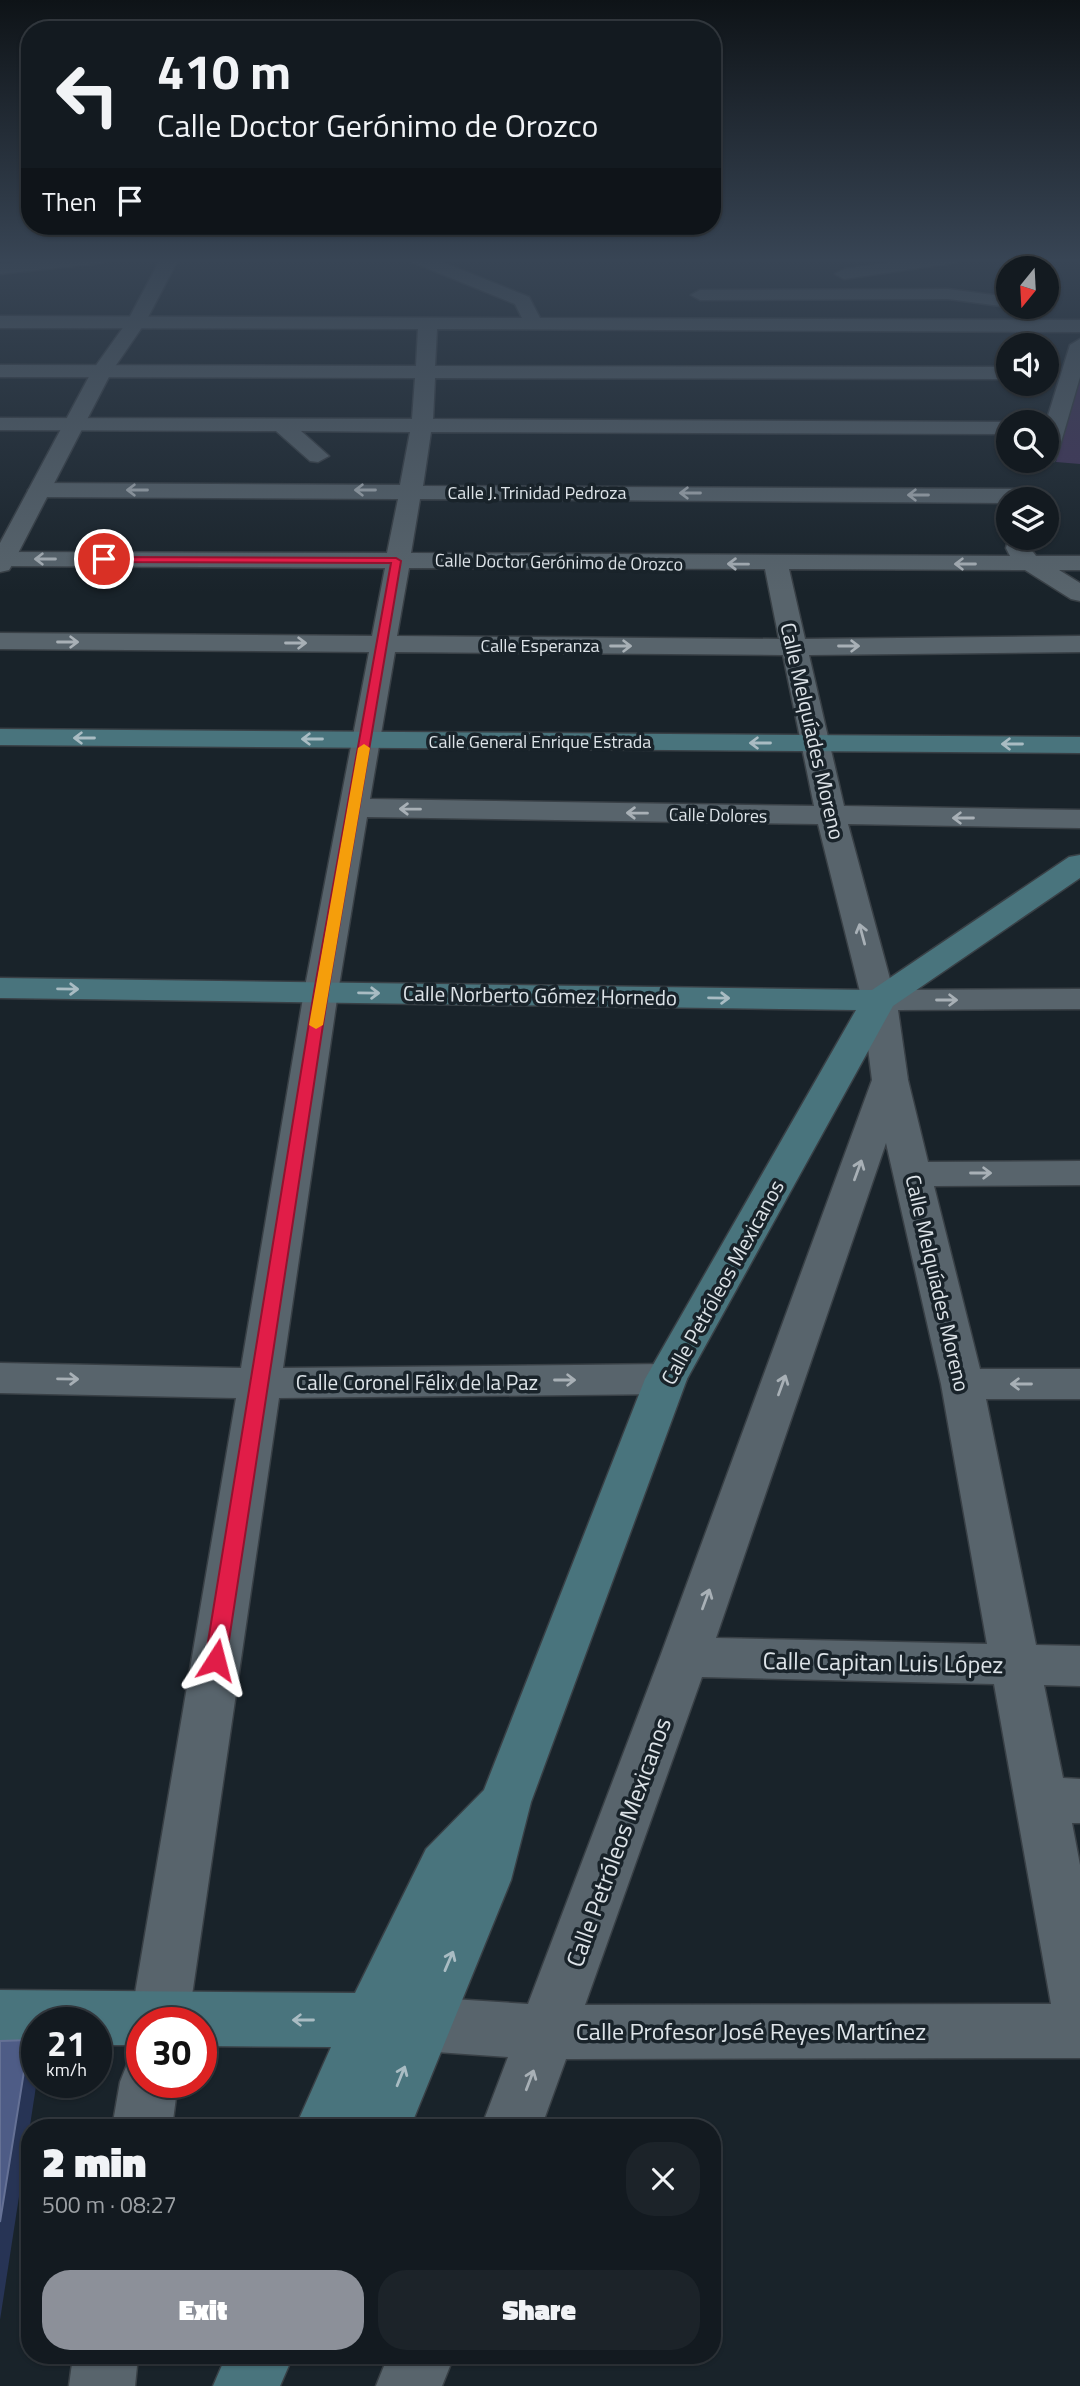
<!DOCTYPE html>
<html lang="en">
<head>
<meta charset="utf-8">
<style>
  :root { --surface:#131a20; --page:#1c2329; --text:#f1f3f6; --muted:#9da1a5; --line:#32383e; --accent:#8c9099 }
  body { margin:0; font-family:"Titillium Web",sans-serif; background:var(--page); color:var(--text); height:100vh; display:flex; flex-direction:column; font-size:26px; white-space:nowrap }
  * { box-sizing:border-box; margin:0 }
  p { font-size:23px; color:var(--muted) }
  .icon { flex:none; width:38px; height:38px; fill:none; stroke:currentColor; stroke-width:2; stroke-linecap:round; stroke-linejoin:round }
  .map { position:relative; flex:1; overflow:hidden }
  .side { position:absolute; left:21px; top:2119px; width:700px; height:245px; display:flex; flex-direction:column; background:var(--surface); border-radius:28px; box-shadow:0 2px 5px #0004,0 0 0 2px var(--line) }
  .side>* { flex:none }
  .hud { position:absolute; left:21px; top:21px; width:700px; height:214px; border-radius:28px; box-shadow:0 2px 5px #0004,0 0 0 2px var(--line); background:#131a20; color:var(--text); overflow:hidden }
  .needle { width:46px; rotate:198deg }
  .fabs { position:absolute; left:996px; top:256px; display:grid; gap:14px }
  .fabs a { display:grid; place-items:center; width:63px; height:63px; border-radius:50%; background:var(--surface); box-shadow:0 2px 5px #0004,0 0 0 2px var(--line); font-size:35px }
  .speed { position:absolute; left:21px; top:2007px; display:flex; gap:14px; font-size:35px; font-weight:700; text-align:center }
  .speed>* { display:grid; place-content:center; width:91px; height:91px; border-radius:50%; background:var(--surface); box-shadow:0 2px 5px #0004,0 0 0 2px var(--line); line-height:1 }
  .speed small { font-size:18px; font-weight:400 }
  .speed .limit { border:10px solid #d22; background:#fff; color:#111 }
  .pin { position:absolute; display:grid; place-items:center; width:60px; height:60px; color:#fff; margin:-30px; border:4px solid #fff; border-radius:50%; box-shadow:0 2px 7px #0007 }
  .me { position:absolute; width:77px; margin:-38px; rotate:9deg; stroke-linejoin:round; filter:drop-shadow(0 0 5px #0008) }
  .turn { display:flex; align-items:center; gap:24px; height:147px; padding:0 21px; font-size:32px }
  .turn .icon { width:91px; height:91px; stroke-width:2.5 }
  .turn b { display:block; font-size:49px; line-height:60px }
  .then { display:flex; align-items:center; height:66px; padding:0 21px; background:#0003; gap:14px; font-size:26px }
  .round { display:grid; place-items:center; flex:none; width:74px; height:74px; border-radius:28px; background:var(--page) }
  .headline { display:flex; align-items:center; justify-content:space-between; height:119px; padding:0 21px }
  h1 { font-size:42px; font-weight:800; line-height:52px }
  .action { display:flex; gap:14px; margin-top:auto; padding:14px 21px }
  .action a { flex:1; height:80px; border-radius:28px; background:var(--accent); color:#fff; font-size:28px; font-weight:800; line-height:80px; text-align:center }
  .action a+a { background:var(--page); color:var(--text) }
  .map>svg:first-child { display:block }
</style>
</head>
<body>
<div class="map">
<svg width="1080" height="2386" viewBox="0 0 1080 2386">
  <rect width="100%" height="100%" fill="#19232a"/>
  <path fill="#44365c" d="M1080,379V464L1056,462L1078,381Z"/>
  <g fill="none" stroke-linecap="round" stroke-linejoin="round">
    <g stroke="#394046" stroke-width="3">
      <g id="minor">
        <path d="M57,258H111L102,263L0,274V264Z"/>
        <path d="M410,258H432L529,297L540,318L1080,320V332L437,329L435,366L1008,367V379L435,378L433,419L1008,422V434L431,432L423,486L1035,489L1046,496L1044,499H1008V503L420,499L411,553L1010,556L1006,548L1009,537H1033L1030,548L1036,556H1080V570H1059L1080,583V601L1071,599L1025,570L789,569L805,639L1080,636V652L809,655L844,806L1080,810V828L848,824L893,990L1080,989V1009L898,1010L908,1080L928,1162L1080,1161V1185L934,1186L980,1369H1080V1399H986L1036,1645L1080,1646V1686L1044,1685L1063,1778L1080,1779V1823H1072L1080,1865V2058L566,2059L541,2128H481L508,2057L422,2051L402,2043L393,2024L402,2005L422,1997L528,2004L660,1657L872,1080L862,1000L818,824L367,817L338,992L283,1368L666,1364L681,1368L687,1379L681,1390L666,1394L279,1398L188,2023H142V2043L130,2023L236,1398L0,1393V1363L241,1368L304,992L369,652L0,649V633L372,636L385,568L0,566V552L387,553L398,499L39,497L28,490L39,483L400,485L410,432L301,431L329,456L318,462L310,461L276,431L0,430V418L412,419L415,378L0,377V365L416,366L418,329L0,328V316L522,318L515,304L412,262ZM409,568L765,569L779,639L397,636ZM395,652L783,655L814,806L370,799ZM886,1143L941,1384L987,1644L716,1638ZM702,1677L994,1684L1051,2004L585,2005Z"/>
        <path d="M920,258H962L953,263L844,279L835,274L844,269Z"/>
        <path d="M948,289L1008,297V306H1013L1008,307L948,299L700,300L691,295L700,290Z"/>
        <path d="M1080,339V377L1057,456L1054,461H1038L1046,460V422L1070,345Z"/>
        <path d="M142,2057V2082H178L172,2128H112L120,2082L128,2062Z"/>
        <path d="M73,2356H138L135,2386H69Z"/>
        <path d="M388,2356H454L442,2386H376Z"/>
      </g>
    </g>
    <g stroke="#394046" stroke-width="3">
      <path id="tertiary" d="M161,258H179L145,323L112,371L12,565L9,570L0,572V543L92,371L127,322Z"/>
    </g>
    <g stroke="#394046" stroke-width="3">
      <g id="secondary">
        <path d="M0,729L1080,737V753L0,745Z"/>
        <path d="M1080,855V878L893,1006L687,1379L531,1802L511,1880L410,2128H295L331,2047L201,2046V2023H142V2045H96V2023H37V2044H0V1990L355,1993L426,1849L484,1790L645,1379L856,1010L0,998V978L872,990L1069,857Z"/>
        <path d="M226,2356H293L280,2386H213Z"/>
      </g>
    </g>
    <use href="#minor" fill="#58646c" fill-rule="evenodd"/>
    <use href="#tertiary" fill="#58646c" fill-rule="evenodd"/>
    <use href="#secondary" fill="#49747d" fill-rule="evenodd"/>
  </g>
  <path fill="#273455" d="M29,2040L37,2067V2080L0,2320V2222Z"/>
  <path fill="#4e5c86" stroke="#657195" stroke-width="2" d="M29,2040L0,2222V2041Z"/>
  <defs><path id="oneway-shaft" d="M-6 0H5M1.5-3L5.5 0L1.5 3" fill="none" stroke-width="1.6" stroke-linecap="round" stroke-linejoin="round" transform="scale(1.75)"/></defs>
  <g stroke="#a8b0b6">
    <use href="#oneway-shaft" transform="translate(137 490) rotate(-180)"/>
    <use href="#oneway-shaft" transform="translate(365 490) rotate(-180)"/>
    <use href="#oneway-shaft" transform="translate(690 493) rotate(-180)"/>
    <use href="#oneway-shaft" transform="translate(918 495) rotate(-180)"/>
    <use href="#oneway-shaft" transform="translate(45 559) rotate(-180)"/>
    <use href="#oneway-shaft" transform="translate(738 564) rotate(-179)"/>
    <use href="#oneway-shaft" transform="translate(965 564) rotate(-180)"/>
    <use href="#oneway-shaft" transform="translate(68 642)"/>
    <use href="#oneway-shaft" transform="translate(296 643)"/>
    <use href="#oneway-shaft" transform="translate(621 646)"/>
    <use href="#oneway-shaft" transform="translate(849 646)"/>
    <use href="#oneway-shaft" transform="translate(410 809) rotate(-179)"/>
    <use href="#oneway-shaft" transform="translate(637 813) rotate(-179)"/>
    <use href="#oneway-shaft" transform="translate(963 818) rotate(-180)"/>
    <use href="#oneway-shaft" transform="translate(862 934) rotate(-105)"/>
    <use href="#oneway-shaft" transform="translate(947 1000)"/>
    <use href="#oneway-shaft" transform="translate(858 1170) rotate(-70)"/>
    <use href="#oneway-shaft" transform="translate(981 1173)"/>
    <use href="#oneway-shaft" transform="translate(68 1379) rotate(1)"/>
    <use href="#oneway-shaft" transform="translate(565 1380)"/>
    <use href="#oneway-shaft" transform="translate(1021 1384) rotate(180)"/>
    <use href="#oneway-shaft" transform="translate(782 1385) rotate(-70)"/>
    <use href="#oneway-shaft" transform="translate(706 1599) rotate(-70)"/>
    <use href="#oneway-shaft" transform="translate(530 2080) rotate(-69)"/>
  </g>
  <g stroke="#a9bcc3">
    <use href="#oneway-shaft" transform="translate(84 738) rotate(-180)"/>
    <use href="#oneway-shaft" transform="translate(312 739) rotate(-180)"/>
    <use href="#oneway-shaft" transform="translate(760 743) rotate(-180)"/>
    <use href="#oneway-shaft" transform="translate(1012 744) rotate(-180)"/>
    <use href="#oneway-shaft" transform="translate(68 989) rotate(1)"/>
    <use href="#oneway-shaft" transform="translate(369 993) rotate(1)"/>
    <use href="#oneway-shaft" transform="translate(719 998) rotate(1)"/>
    <use href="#oneway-shaft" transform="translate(449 1961) rotate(-67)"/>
    <use href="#oneway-shaft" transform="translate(303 2020) rotate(-180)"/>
    <use href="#oneway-shaft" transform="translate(401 2076) rotate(-68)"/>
  </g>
  <linearGradient id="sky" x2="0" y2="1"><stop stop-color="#0e1317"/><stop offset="0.44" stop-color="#384555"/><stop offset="1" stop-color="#384555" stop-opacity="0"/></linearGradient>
  <rect width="1080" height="592" fill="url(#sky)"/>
  <path fill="#e11d48" stroke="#92132f" stroke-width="2" d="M100,557L396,558L401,561L328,992L226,1660L223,1665H208L205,1660L314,992L391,563L104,562Z"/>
  <path fill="#f59e0b" d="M364,744L370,748L323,1025L316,1029L309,1025L358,748Z"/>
  <g text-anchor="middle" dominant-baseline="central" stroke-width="7" stroke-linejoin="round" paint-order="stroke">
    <g font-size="18" fill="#dde3e8" stroke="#19232a">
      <text x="537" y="492">Calle J. Trinidad Pedroza</text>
      <text transform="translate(559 562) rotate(1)">Calle Doctor Gerónimo de Orozco</text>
      <text x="540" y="645">Calle Esperanza</text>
      <text x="540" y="741">Calle General Enrique Estrada</text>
      <text transform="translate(718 815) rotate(1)">Calle Dolores</text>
    </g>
    <g font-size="21" fill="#dde3e8" stroke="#19232a">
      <text transform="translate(813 731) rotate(77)">Calle Melquíades Moreno</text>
      <text transform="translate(540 995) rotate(1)">Calle Norberto Gómez Hornedo</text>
      <text transform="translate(722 1282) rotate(-61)">Calle Petróleos Mexicanos</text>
      <text transform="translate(938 1283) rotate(77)">Calle Melquíades Moreno</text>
      <text x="417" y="1382">Calle Coronel Félix de la Paz</text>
    </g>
    <g font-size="24" fill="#dde3e8" stroke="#19232a">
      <text transform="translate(883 1662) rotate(1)">Calle Capitan Luis López</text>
      <text transform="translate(618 1842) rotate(-70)">Calle Petróleos Mexicanos</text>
      <text x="751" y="2031">Calle Profesor José Reyes Martínez</text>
    </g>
  </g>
</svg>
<div class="fabs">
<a><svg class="needle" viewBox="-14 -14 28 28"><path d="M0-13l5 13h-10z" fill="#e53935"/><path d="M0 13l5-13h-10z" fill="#9da1a5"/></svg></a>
<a><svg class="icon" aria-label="sound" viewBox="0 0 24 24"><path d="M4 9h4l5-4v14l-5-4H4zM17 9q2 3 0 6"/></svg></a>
<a><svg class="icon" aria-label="search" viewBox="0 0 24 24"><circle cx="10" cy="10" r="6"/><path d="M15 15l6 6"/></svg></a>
<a><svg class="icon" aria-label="layers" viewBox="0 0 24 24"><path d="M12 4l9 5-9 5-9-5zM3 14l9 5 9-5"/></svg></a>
</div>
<div class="speed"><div>21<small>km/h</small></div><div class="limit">30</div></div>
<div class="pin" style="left:104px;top:559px;background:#d93025"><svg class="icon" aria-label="arrive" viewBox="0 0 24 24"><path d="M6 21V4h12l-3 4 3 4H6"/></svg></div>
<svg class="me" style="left:216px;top:1660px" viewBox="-20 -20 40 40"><path d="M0-17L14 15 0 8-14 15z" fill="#e11d48" stroke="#fff" stroke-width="4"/></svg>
<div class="hud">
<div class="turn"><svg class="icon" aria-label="left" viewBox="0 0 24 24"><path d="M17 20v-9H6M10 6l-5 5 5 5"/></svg><div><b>410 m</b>Calle Doctor Gerónimo de Orozco</div></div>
<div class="then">Then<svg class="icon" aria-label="arrive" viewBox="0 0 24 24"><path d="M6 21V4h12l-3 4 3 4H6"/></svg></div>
</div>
<section class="side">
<div class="headline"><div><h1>2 min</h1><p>500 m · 08:27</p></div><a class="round"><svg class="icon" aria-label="close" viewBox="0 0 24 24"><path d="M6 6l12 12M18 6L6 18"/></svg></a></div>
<div class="action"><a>Exit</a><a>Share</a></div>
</section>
</div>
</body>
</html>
